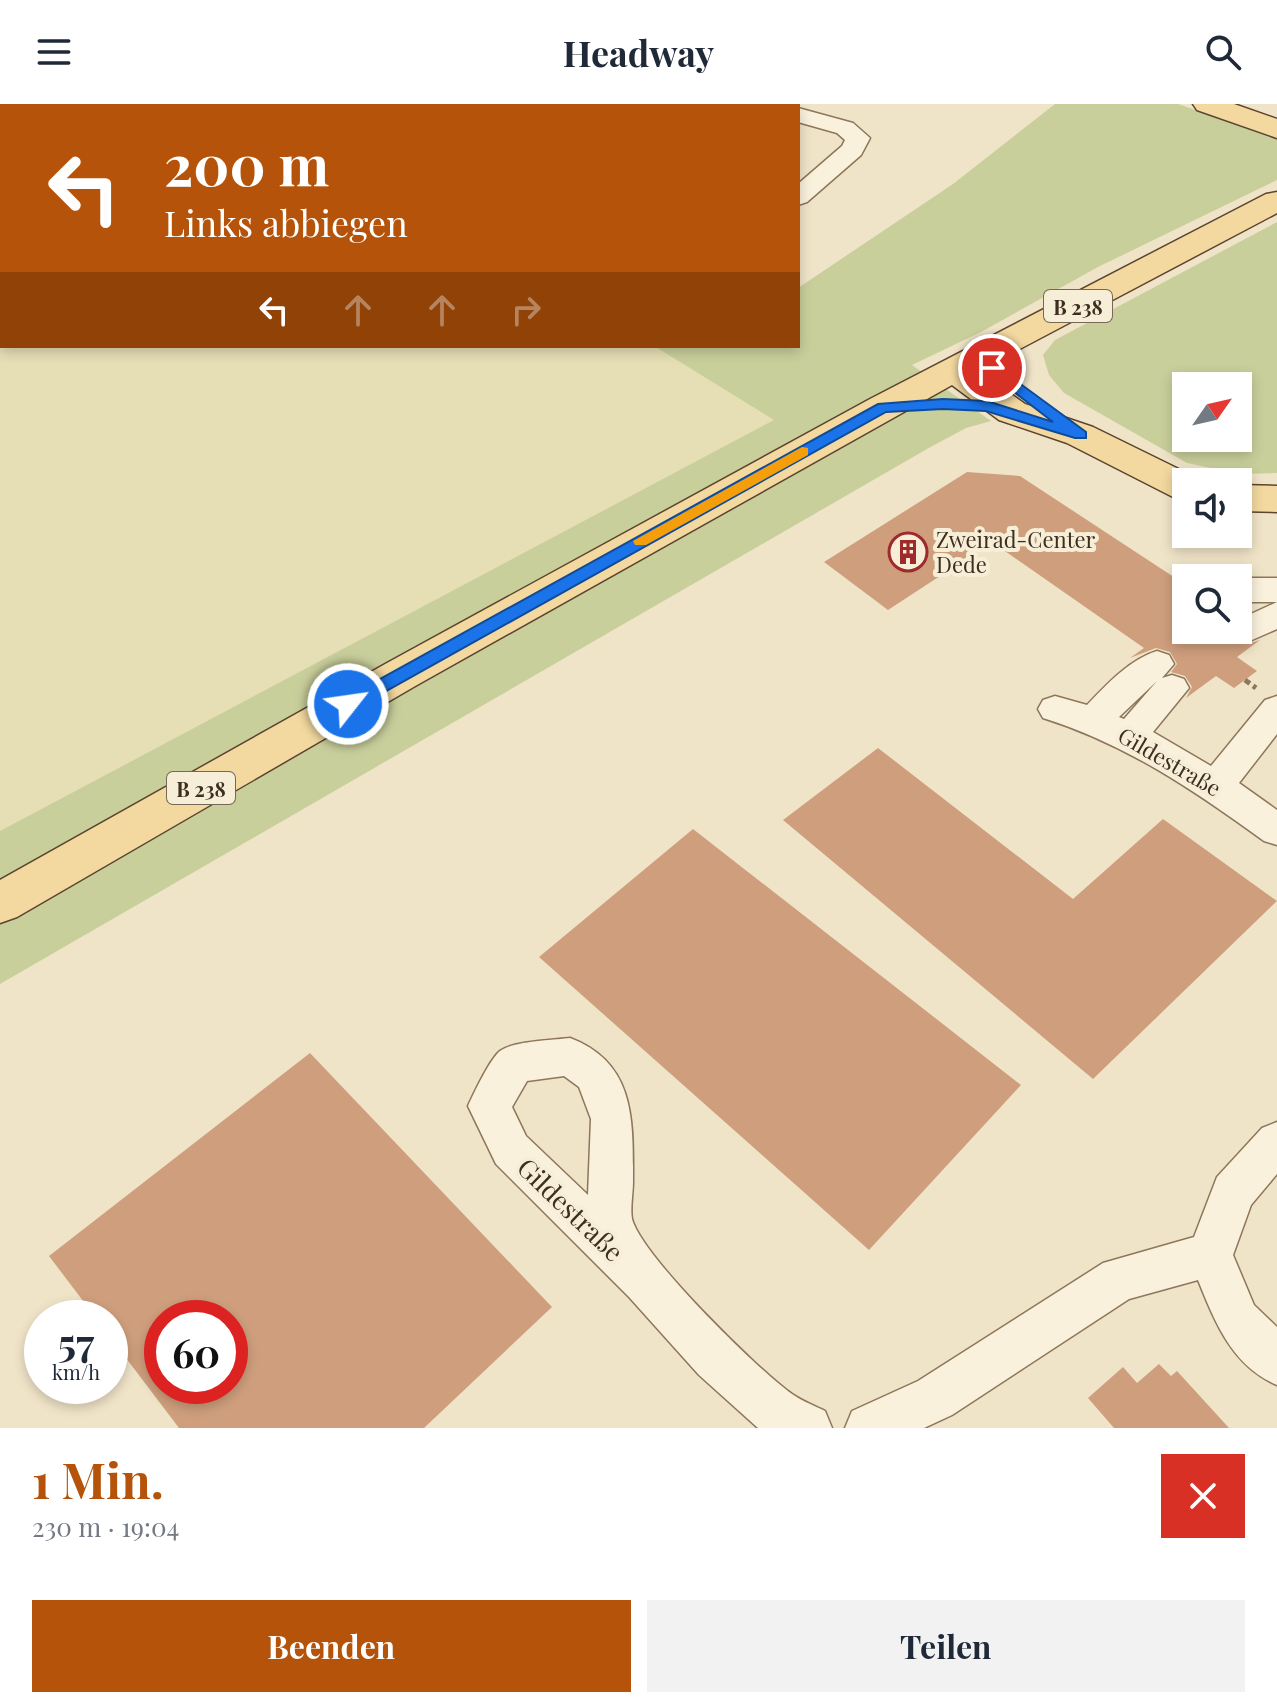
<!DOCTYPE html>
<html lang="de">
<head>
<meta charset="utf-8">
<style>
  :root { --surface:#fff; --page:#f2f2f3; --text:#1f2937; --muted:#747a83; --accent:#b45309 }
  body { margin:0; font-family:"Playfair Display",serif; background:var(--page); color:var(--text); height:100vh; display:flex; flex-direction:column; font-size:30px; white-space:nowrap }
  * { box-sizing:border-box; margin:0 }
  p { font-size:26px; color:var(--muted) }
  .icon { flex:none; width:44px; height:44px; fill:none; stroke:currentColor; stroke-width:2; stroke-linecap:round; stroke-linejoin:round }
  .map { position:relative; height:1324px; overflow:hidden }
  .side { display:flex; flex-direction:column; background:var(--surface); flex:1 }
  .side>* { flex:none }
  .hud { position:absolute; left:0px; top:0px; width:800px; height:244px; box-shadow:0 4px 12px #0003; background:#b45309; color:#fff; overflow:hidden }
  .needle { width:52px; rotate:56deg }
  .controls { position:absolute; left:1172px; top:268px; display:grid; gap:16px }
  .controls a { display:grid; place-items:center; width:80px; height:80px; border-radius:0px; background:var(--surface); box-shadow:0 4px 12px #0003; font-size:40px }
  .speed { position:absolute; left:24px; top:1196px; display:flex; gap:16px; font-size:40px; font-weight:700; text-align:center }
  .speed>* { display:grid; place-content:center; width:104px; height:104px; border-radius:50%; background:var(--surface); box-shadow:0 4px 12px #0003; line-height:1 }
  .speed small { font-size:20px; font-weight:400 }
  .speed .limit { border:12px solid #d22; background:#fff; color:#111 }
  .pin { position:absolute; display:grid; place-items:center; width:68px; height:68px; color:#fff; margin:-34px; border:4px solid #fff; border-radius:50%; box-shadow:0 2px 8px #0007 }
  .me { position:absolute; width:88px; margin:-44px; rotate:60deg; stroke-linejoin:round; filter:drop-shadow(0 0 6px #0008) }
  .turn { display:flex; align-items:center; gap:28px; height:168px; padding:0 32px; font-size:36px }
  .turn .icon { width:104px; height:104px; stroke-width:2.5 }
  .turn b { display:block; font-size:56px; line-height:68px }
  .lanes { display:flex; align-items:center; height:76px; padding:0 32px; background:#0003; justify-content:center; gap:40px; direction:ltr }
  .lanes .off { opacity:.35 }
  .round { display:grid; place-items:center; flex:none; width:84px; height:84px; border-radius:0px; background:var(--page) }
  .summary { display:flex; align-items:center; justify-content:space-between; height:136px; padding:0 32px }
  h1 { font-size:48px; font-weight:700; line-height:60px; color:var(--accent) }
  .primary-button { display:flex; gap:16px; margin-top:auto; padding:16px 32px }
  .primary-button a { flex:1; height:92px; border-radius:0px; background:var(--accent); color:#fff; font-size:32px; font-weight:700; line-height:92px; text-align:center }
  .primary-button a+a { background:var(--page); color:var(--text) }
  header { display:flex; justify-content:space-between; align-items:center; height:104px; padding:0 32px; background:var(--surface); font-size:36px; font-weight:700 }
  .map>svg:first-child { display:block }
</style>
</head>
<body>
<header><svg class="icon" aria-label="menu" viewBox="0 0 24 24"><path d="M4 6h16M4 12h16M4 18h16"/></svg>Headway<svg class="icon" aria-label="search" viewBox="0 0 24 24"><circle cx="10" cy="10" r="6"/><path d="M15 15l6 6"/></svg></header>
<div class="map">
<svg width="1277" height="1324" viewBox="0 0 1277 1324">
  <rect width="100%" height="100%" fill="#f0e4c8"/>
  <path fill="#e6deb5" d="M0,0L119,2H2V242H654L775,316L0,727Z"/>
  <g fill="#c9cf9b" fill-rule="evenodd">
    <path d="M1055,0H1178L1277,34V76L1098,163L981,228L912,261L991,317L966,324L927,345L0,880V727L774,316L654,242H798V184L953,80Z"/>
    <path d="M1277,118V369L1239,370L1187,359L1064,289L1049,271L1043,251L1055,236ZM1238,282V334H1186V282Z"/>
  </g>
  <g fill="#cf9f7d" fill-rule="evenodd">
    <path d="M967,368L1020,372L1186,481V526H1233L1239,536L1251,539L1260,536L1237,553L1257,567L1234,584L1216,572L1186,594L1192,583L1185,572L1171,568L1177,560L1170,548L1156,544L1130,554L1144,544L992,438L888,506L824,458Z"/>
    <path d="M878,644L1073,795L1163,715L1277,797L1093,975L783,716Z"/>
    <path d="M693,725L1021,981L869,1146L539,853Z"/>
    <path d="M310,949L552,1203L424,1324H179L110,1233V1214H96L49,1152ZM162,1214H230V1282H162Z"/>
    <path d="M1159,1260L1171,1272L1177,1267L1229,1324H1114L1088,1294L1123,1263L1137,1279Z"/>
  </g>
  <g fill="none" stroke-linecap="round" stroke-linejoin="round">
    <g stroke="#8d765c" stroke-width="3">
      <g id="minor">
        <path d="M471,0H498L500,2H473Z"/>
        <path d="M751,0H779L781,2H753Z"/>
        <path d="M798,4L853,19L870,34L861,51L807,98L798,101V80L842,42L845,36L837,29L798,18Z"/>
        <path d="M1252,474H1277V498H1252L1238,502V478Z"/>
        <path d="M1277,498V525L1252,536L1240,533L1236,526L1240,515Z"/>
        <path d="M1157,547L1169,551L1174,560L1162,574L1172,571L1184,575L1189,584L1153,628L1211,662L1265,596L1277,592V630L1239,679L1277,706V741L1264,737C1194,686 1126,640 1043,614L1038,605L1043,596L1055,592L1087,601C1107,580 1129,556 1157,547ZM1157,577L1124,615L1119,613Z"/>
        <path d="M570,934C636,959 633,1017 633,1078C633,1089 630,1104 632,1115C642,1152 758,1266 792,1290C802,1297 815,1302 825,1307L832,1324H758L699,1271L629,1193L496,1060L468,1002C474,989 490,955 500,947C513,937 554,936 570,934ZM564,972L579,983L591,1015L588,1091L526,1032L512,1003L527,977Z"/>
        <path d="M1277,1018V1070L1251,1101L1233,1151L1254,1201L1277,1223V1281C1232,1262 1215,1218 1198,1176L1129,1195L952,1311L924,1324H845L852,1307L918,1277L1103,1159L1194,1133L1217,1073L1262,1024Z"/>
      </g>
    </g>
    <g stroke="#5b4430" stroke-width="3">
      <g id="major">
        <path d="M1193,0H1234L1277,15V34L1197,6Z"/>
        <path d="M1277,88V109L978,267L1025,300L1093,323L1199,375L1201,378H1186V396L1173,393L1067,339L999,316L952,281L417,581L17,813L0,819V776L387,559L870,295L1266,90Z"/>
        <path d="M1238,381L1277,382V408L1238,407Z"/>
      </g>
    </g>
    <path stroke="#8d765c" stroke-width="5" stroke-dasharray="6 4" stroke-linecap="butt" d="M1245,576L1256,584"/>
    <use href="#minor" fill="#faf1dc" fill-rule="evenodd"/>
    <use href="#major" fill="#f3d9a0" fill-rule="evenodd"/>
  </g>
  <path fill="#1a73e8" stroke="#114b97" stroke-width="2" d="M992,259L1086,328V334H1075L986,307L943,305L886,308L354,605L348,607L339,600L342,596L878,300L943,295L987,297L1053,318L987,267V260Z"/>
  <path fill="#f59e0b" d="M802,343L808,344V351L646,441H635L633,437Z"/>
  <defs>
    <g id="building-ring" transform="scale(2)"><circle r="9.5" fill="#f7eed8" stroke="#9e2a2b" stroke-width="1.5"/><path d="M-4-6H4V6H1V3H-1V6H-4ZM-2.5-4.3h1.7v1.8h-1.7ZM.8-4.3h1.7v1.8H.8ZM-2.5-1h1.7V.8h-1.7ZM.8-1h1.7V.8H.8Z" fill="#9e2a2b"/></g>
  </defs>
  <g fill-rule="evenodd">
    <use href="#building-ring" x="908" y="448"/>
  </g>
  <g text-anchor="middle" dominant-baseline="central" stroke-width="8" stroke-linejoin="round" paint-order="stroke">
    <g fill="#f7eed8" stroke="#756857" stroke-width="2">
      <rect x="1044" y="186" width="68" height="32" rx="6"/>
      <rect x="167" y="668" width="68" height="32" rx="6"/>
    </g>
    <g font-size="20" font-weight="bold" fill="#3d2e20">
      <text x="1078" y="202">B 238</text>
      <text x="201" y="684">B 238</text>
    </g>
    <g font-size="22" fill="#3d2e20" stroke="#f7eed8" text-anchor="start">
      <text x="936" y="435">Zweirad-Center<tspan x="936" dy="25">Dede</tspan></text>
    </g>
    <g font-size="22" fill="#3d2e20" stroke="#f7eed8">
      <text transform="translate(1170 657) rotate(30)">Gildestraße</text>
    </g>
    <g font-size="26" fill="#3d2e20" stroke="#f7eed8">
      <text transform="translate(571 1105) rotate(44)">Gildestraße</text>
    </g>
  </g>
</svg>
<div class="controls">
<a><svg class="needle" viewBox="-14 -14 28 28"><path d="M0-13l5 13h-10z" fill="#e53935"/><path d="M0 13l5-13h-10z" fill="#747a83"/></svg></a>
<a><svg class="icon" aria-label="sound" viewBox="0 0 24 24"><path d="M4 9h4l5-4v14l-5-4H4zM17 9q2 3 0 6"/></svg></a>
<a><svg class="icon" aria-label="search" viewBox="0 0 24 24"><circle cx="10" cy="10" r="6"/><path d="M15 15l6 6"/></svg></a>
</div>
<div class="speed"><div>57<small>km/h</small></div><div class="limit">60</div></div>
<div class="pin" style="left:992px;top:264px;background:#d93025"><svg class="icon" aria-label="arrive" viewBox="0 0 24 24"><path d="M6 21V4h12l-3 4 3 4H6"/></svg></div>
<svg class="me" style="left:348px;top:600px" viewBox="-20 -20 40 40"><circle r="17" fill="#1a73e8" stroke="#fff" stroke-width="3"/><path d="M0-11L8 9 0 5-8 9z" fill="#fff"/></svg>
<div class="hud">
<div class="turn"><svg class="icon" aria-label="left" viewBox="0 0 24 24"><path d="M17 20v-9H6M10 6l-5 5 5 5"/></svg><div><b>200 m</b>Links abbiegen</div></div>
<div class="lanes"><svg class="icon" aria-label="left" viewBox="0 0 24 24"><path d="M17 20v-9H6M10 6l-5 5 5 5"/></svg><svg class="icon off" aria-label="ahead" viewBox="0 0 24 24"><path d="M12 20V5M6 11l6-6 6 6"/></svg><svg class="icon off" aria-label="ahead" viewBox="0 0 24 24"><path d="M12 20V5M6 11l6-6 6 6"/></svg><svg class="icon off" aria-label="right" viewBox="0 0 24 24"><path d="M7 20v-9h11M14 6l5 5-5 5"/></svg></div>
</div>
</div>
<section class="side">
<div class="summary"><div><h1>1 Min.</h1><p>230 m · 19:04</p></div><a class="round" style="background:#d93025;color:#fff"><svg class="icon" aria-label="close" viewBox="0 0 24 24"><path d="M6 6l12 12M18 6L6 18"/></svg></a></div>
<div class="primary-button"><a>Beenden</a><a>Teilen</a></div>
</section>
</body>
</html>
